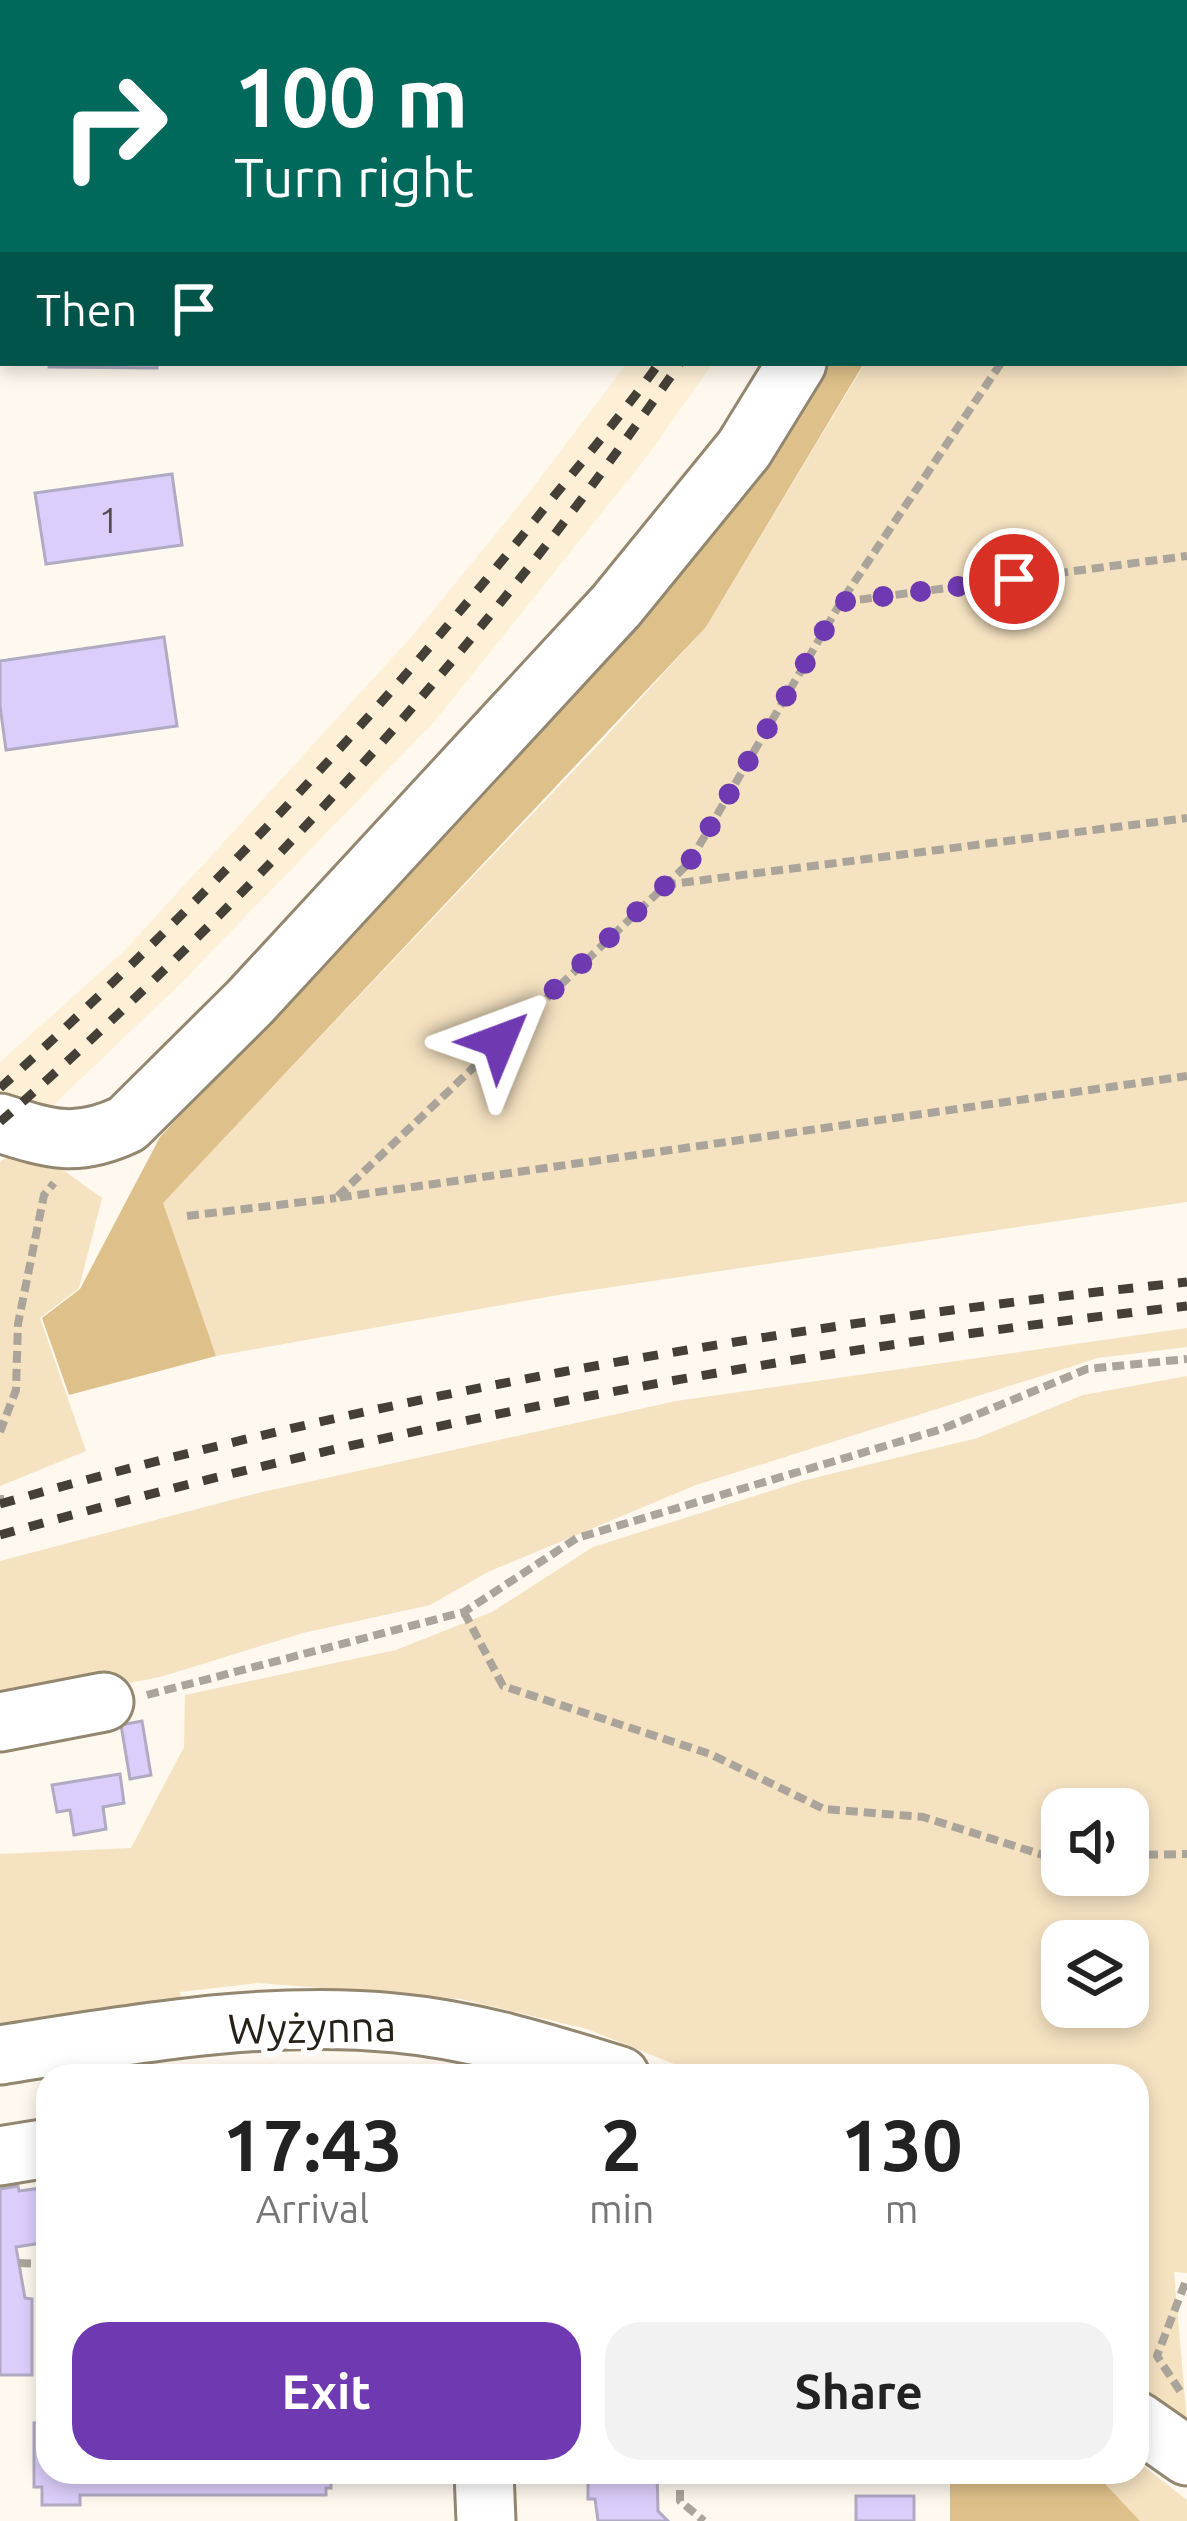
<!DOCTYPE html>
<html lang="en">
<head>
<meta charset="utf-8">
<style>
  :root { --surface:#fff; --page:#f2f2f2; --text:#222; --muted:#767676; --accent:#6f3ab1 }
  body { margin:0; font-family:Ubuntu,sans-serif; background:var(--page); color:var(--text); height:100vh; display:flex; flex-direction:column; font-size:45px; white-space:nowrap }
  * { box-sizing:border-box; margin:0 }
  p { font-size:39px; color:var(--muted) }
  .icon { flex:none; width:66px; height:66px; fill:none; stroke:currentColor; stroke-width:2; stroke-linecap:round; stroke-linejoin:round }
  .map { position:relative; flex:1; overflow:hidden }
  .details { position:absolute; left:36px; top:2064px; width:1113px; height:420px; display:flex; flex-direction:column; background:var(--surface); border-radius:36px; box-shadow:0 6px 18px #0003 }
  .details>* { flex:none }
  .top-card { position:absolute; left:0px; top:0px; width:1188px; height:366px; box-shadow:0 6px 18px #0003; background:#00695c; color:#fff; overflow:hidden }
  .controls { position:absolute; left:1041px; top:1788px; display:grid; gap:24px }
  .controls a { display:grid; place-items:center; width:108px; height:108px; border-radius:24px; background:var(--surface); box-shadow:0 6px 18px #0003; font-size:60px }
  .pin { position:absolute; display:grid; place-items:center; width:102px; height:102px; color:#fff; margin:-51px; border:6px solid #fff; border-radius:50%; box-shadow:0 3px 12px #0007 }
  .me { position:absolute; width:132px; margin:-66px; rotate:46deg; stroke-linejoin:round; filter:drop-shadow(0 0 9px #0008) }
  .turn { display:flex; align-items:center; gap:42px; height:252px; padding:0 36px; font-size:54px }
  .turn .icon { width:156px; height:156px; stroke-width:2.5 }
  .turn b { display:block; font-size:84px; line-height:102px }
  .then { display:flex; align-items:center; height:114px; padding:0 36px; background:#0003; gap:24px; font-size:45px }
  .eta { display:flex; justify-content:space-evenly; align-items:center; height:204px; text-align:center }
  .eta b { font-size:72px; font-weight:700; line-height:84px }
  .button { display:flex; gap:24px; margin-top:auto; padding:24px 36px }
  .button a { flex:1; height:138px; border-radius:36px; background:var(--accent); color:#fff; font-size:48px; font-weight:700; line-height:138px; text-align:center }
  .button a+a { background:var(--page); color:var(--text) }
  .map>svg:first-child { display:block }
</style>
</head>
<body>
<div class="map">
<svg width="1187" height="2521" viewBox="0 0 1187 2521">
  <rect width="100%" height="100%" fill="#fef8ee"/>
  <path fill="#fef0d6" d="M627,363H713L645,459L434,722L178,986L42,1116L0,1100V1062L124,951L414,634L528,494Z"/>
  <g fill="#f5e2c1" fill-rule="evenodd">
    <path d="M1089,0H1187V1202L558,1295L216,1356L162,1203L601,742L706,627L865,363H1185V3H1086Z"/>
    <path d="M25,1143L102,1198L79,1288L40,1318L86,1451L0,1486V1162Z"/>
    <path d="M1187,1328V1347L1098,1358L696,1485L488,1572L430,1605L303,1633L160,1677L0,1708V1561L258,1493L676,1401Z"/>
    <path d="M1187,1376V2273L1174,2272L1187,2422L1137,2384V2076H704L587,2029L461,1999L258,1983L180,1992L185,2022L0,2038V1854L131,1848L184,1747L185,1695L396,1650L492,1612L593,1547L802,1481L977,1438L1083,1395ZM1062,1809H1128V1875H1062ZM1062,1941H1128V2007H1062Z"/>
    <path d="M1137,2461L1187,2500V2521H1140L1094,2472H1137Z"/>
  </g>
  <g fill="#dec08a">
    <path d="M813,363H864L706,627L163,1203L216,1356L69,1395L42,1318L80,1289L160,1137L376,903Z"/>
    <path d="M950,2472H1094L1140,2521H950Z"/>
  </g>
  <g fill="#dccefb" stroke="#b1aac3" stroke-width="3">
    <path d="M49,363H157V368L49,367Z"/>
    <path d="M172,474L182,545L46,564L35,493Z"/>
    <path d="M164,637L177,726L6,750L0,706V661Z"/>
    <path d="M142,1721L151,1775L130,1779L121,1725Z"/>
    <path d="M120,1774L124,1803L103,1807L106,1829L74,1835L70,1810L57,1812L52,1785Z"/>
    <path d="M18,2186L19,2191L48,2187V2242L16,2247L25,2298L32,2299V2375H0V2189Z"/>
    <path d="M48,2422V2472H331V2488H326V2495H80V2505H42V2487H34V2423Z"/>
    <path d="M594,2472H657L658,2511L668,2521H598L595,2499H588V2478H594Z"/>
    <rect x="856" y="2496" width="58" height="25"/>
  </g>
  <g fill="none" stroke-linecap="round" stroke-linejoin="round">
    <g stroke="#948770" stroke-width="63">
      <g id="minor">
        <path d="M1015,3L1017,0"/>
        <path d="M0,1123C50,1139 77,1148 127,1124L250,1002L616,606L744,449L797,363"/>
        <path d="M0,1722L104,1702"/>
        <path d="M0,2055C129,2035 265,2010 395,2023C473,2030 546,2053 620,2076"/>
        <path d="M0,2156L48,2148"/>
        <path d="M1137,2421L1187,2456"/>
        <path d="M484,2472L486,2521"/>
      </g>
    </g>
    <g stroke="#aaa49b" stroke-width="8" stroke-dasharray="12 6" stroke-linecap="butt">
      <path d="M1185,88L1187,85"/>
      <path d="M1185,291H1187"/>
      <path d="M1001,363L841,602L689,863L336,1198L1187,1076"/>
      <path d="M842,602L1187,556"/>
      <path d="M664,885L1187,818"/>
      <path d="M187,1216L336,1198"/>
      <path d="M0,1432L16,1390L18,1324L44,1195L54,1183"/>
      <path d="M0,1495V1508"/>
      <path d="M464,1612L503,1686L710,1754L824,1809L923,1817L1062,1861"/>
      <path d="M147,1695L464,1612L577,1538L942,1429L1087,1369L1187,1359"/>
      <path d="M1128,1855L1187,1854"/>
      <path d="M19,2263L48,2264"/>
      <path d="M1180,2391L1157,2356L1187,2278"/>
      <path d="M680,2472V2501L704,2521"/>
    </g>
    <use href="#minor" stroke="#fff" stroke-width="57"/>
    <g stroke="#454037" stroke-width="9" stroke-dasharray="15 15" stroke-linecap="butt">
      <path d="M885,3L887,0"/>
      <path d="M905,3L907,0"/>
      <path d="M0,1088C194,912 371,724 535,520C576,468 621,417 659,363"/>
      <path d="M0,1122C255,897 487,643 680,363"/>
      <path d="M0,1504C388,1392 786,1325 1187,1282"/>
      <path d="M0,1535C390,1424 785,1352 1187,1306"/>
    </g>
  </g>
  <g fill="none" stroke-linecap="round" stroke-linejoin="round">
    <path stroke="#6f3ab1" stroke-width="21" stroke-dasharray="0 37.8" d="M499,1041L689,863L841,602L1014,579"/>
  </g>
  <g text-anchor="middle" dominant-baseline="central" stroke-width="12" stroke-linejoin="round" paint-order="stroke">
    <g font-size="36" fill="#544c51">
      <text x="109" y="519">1</text>
    </g>
    <g font-size="42" fill="#262118" stroke="#fff">
      <text transform="translate(312 2027) rotate(-1)">Wyżynna</text>
    </g>
  </g>
</svg>
<div class="controls">
<a><svg class="icon" aria-label="sound" viewBox="0 0 24 24"><path d="M4 9h4l5-4v14l-5-4H4zM17 9q2 3 0 6"/></svg></a>
<a><svg class="icon" aria-label="layers" viewBox="0 0 24 24"><path d="M12 4l9 5-9 5-9-5zM3 14l9 5 9-5"/></svg></a>
</div>
<div class="pin" style="left:1014px;top:579px;background:#d93025"><svg class="icon" aria-label="arrive" viewBox="0 0 24 24"><path d="M6 21V4h12l-3 4 3 4H6"/></svg></div>
<svg class="me" style="left:499px;top:1041px" viewBox="-20 -20 40 40"><path d="M0-17L14 15 0 8-14 15z" fill="#6f3ab1" stroke="#fff" stroke-width="4"/></svg>
<div class="top-card">
<div class="turn"><svg class="icon" aria-label="right" viewBox="0 0 24 24"><path d="M7 20v-9h11M14 6l5 5-5 5"/></svg><div><b>100 m</b>Turn right</div></div>
<div class="then">Then<svg class="icon" aria-label="arrive" viewBox="0 0 24 24"><path d="M6 21V4h12l-3 4 3 4H6"/></svg></div>
</div>
<section class="details">
<div class="eta">
<div><b>17:43</b><p>Arrival</p></div>
<div><b>2</b><p>min</p></div>
<div><b>130</b><p>m</p></div>
</div>
<div class="button"><a>Exit</a><a>Share</a></div>
</section>
</div>
</body>
</html>
